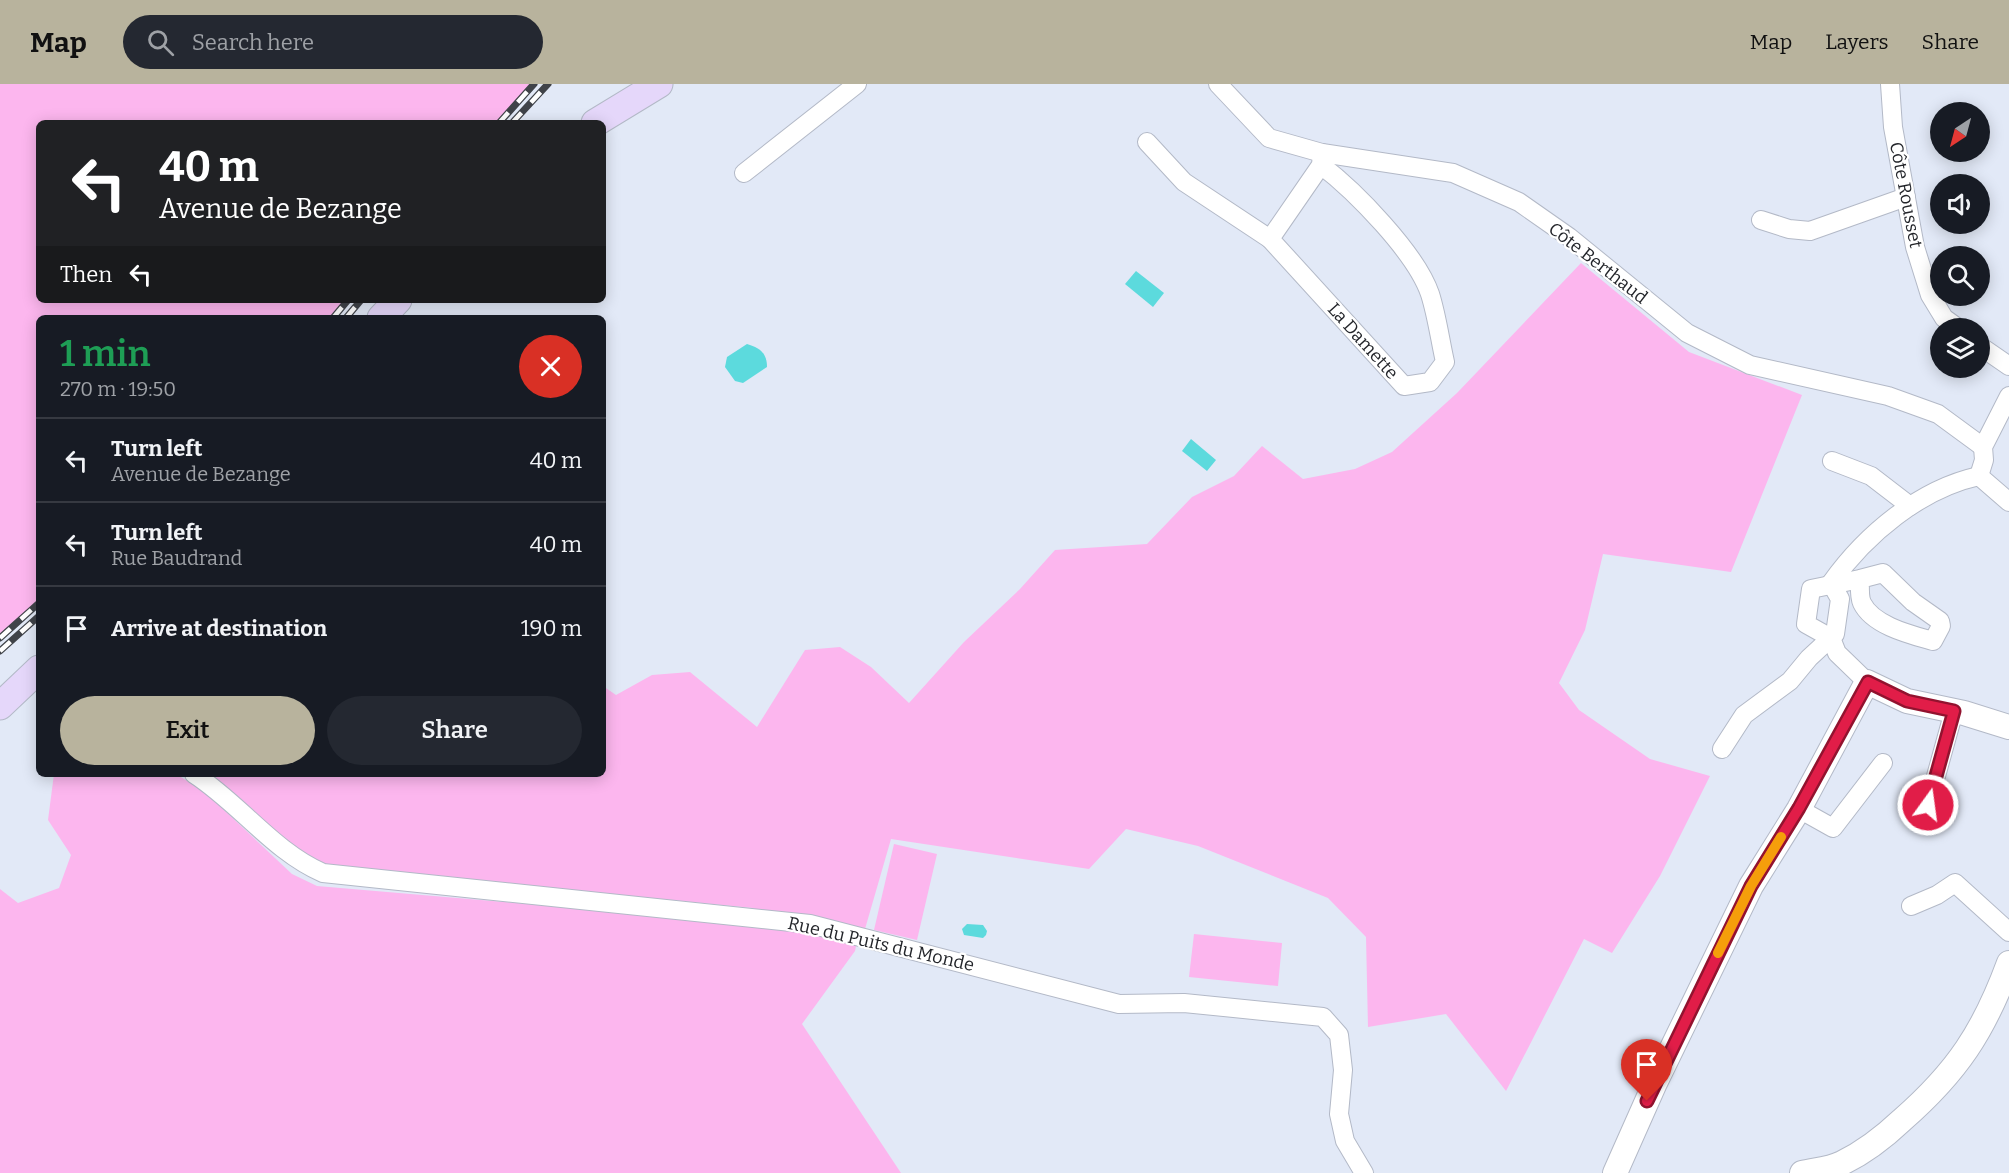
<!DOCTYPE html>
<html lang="en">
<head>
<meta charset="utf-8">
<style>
  :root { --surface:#171b24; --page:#242831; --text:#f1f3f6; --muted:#9ea1a6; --line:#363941; --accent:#b8b39d }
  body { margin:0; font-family:Bitter,serif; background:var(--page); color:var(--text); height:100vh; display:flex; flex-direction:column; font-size:22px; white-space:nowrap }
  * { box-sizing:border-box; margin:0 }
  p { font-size:20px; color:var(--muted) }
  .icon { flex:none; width:33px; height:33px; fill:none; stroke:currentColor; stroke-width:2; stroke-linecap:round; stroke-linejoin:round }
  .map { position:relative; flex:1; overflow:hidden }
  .drawer { position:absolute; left:36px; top:231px; width:570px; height:462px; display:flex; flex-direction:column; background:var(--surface); border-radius:9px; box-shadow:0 3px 15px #0003 }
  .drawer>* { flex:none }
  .hud { position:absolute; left:36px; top:36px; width:570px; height:183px; border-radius:9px; box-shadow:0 3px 15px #0003; background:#202124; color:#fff; overflow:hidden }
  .needle { width:39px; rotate:216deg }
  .fabs { position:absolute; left:1930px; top:18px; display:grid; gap:12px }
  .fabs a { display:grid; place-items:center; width:60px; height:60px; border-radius:50%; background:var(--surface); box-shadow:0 3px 15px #0003; font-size:30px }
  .pin { position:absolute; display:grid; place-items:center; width:51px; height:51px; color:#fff; margin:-62px -26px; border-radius:50% 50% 50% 0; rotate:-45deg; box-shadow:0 0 6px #0007 }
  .pin .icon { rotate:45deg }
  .me { position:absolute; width:66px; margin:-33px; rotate:14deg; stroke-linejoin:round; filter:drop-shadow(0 0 4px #0008) }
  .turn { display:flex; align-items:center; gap:21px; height:126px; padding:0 24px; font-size:27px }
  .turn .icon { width:78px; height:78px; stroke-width:2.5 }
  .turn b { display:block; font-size:42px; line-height:51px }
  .then { display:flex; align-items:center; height:57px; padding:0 24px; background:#0003; gap:12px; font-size:22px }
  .round { display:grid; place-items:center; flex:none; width:63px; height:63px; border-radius:32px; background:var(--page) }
  .headline { display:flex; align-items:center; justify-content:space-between; height:102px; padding:0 24px }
  h1 { font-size:36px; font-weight:600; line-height:45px; color:#1e9e55 }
  .primary-button { display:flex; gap:12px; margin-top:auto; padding:12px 24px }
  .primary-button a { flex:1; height:69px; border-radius:36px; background:var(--accent); color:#111; font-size:24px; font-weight:600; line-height:69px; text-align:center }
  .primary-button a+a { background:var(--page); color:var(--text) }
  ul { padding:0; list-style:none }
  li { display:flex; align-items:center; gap:18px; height:84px; padding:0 24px; border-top:2px solid var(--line) }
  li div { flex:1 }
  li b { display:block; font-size:22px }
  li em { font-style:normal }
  header { display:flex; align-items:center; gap:36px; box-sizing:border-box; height:84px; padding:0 30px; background:var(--accent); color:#111 }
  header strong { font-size:28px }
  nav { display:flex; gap:33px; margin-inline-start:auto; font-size:21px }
  .search { width:420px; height:54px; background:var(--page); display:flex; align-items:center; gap:15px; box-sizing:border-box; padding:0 21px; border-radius:33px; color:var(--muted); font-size:22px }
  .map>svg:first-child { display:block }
</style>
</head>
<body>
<header>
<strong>Map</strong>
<div class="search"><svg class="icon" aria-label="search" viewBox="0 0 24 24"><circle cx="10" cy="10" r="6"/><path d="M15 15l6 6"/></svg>Search here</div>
<nav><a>Map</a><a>Layers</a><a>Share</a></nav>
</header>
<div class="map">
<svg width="2009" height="1089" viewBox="0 0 2009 1089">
  <rect width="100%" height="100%" fill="#e2e9f7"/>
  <g fill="#fcb6ee">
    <path d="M0,0H532L498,39H39V216H345L329,234H39V521L0,556Z"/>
    <path d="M1581,179L1689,268L1802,311L1731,488L1603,470L1585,546L1559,599L1579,626L1650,675L1710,692L1660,792L1612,869L1584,855L1506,1007L1446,930L1368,943L1366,853L1328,814L1198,762L1126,745L1089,785L891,755L865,845L809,831H768L753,824L326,782L305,776L202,690H603V602L616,611L652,591L690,588L757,643L805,566L840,563L871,583L909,619L964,558L1020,505L1055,466L1147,460L1192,413L1234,392L1262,362L1303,395L1355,385L1392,368L1457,309Z"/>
    <path d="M54,690H176L205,708L292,790L317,802L808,844L857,857L855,867L802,940L901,1089H0V805L18,819L59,804L71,771L48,736Z"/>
    <path d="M894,760L937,770L917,856L874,846Z"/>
    <path d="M1194,850L1282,859L1278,902L1189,893Z"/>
  </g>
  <g fill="#5cdadd">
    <path d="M1136,187L1164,209L1153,223L1125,200Z"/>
    <path d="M747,260C760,264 767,269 767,283L743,299L735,297L725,283L727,273Z"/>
    <path d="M1191,355L1216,376L1207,387L1182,367Z"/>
    <path d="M967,840L983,841L987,847L986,851L983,854L964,851L962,845Z"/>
  </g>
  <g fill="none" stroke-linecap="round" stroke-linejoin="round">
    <g stroke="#b3b9c7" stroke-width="20">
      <g id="minor">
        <path d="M1218,0L1269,54L1322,69L1453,89L1519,118L1569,153L1687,249L1750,281L1888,312L1938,330L1983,363"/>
        <path d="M1890,0L1893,43L1915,163L1930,211L1944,234L1958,244"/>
        <path d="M1147,58L1184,98L1270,155"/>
        <path d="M1321,81C1355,107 1416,169 1430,210C1437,232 1440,256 1445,278L1430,298L1404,302L1270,155L1321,81L1322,69"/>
        <path d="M744,89L857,0"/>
        <path d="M1761,136L1789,145L1810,147L1906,113"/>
        <path d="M1980,262L2009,282"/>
        <path d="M1832,377L1871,392L1910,422"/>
        <path d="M1979,392L1984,376L1983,363L2009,312"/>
        <path d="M1979,392L2009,418"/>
        <path d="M1860,495L1883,489L1913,518L1940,537L1941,542L1933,557C1912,551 1873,542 1862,519C1859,513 1860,502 1860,495L1811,505L1806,540L1831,554L1837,569L1867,598"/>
        <path d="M1831,499C1866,450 1920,405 1979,392"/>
        <path d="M1722,665L1744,631L1790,597L1809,574L1835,550L1840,515L1831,499"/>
        <path d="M194,690C239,719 274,768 323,789L810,840L1119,920L1184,919L1323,933L1339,951L1343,986L1339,1030L1345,1057L1364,1089"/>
        <path d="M1928,721L1954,627"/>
        <path d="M1799,725L1833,744L1883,679"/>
        <path d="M1911,822L1937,811L1955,799L2009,848"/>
      </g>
    </g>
    <g stroke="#b3b9c7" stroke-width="26">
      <g id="tertiary">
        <path d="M1615,1089L1655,999L1751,802L1799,725L1867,598L1907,617L1964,629L2009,643"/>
        <path d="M1802,1089C1815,1086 1831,1085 1842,1079C1865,1068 1884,1053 1902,1036C1957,988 1984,947 2009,879"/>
      </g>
    </g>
    <g stroke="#b3b9c7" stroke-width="29">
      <g id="secondary">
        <path d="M595,39L659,0"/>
        <path d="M381,234L398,216"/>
        <path d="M0,622L39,585"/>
      </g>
    </g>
    <use href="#minor" stroke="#fff" stroke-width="18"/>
    <use href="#tertiary" stroke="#fff" stroke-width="24"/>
    <use href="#secondary" stroke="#e5d7fa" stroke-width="27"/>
    <g stroke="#404349" stroke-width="7">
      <g id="rail">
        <path d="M499,39L534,0"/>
        <path d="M512,39L548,0"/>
        <path d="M333,234L348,216"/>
        <path d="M346,234L361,216"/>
        <path d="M0,554L39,519"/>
        <path d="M0,567L39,532"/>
      </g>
    </g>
    <use href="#rail" stroke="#fff" stroke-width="4.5" stroke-dasharray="14" stroke-linecap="butt"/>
  </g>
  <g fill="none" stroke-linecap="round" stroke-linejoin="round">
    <g stroke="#92132f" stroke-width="15">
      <path id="route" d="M1647,1017L1751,802L1799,724L1868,598L1907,617L1954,627L1928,721"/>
    </g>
    <use href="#route" stroke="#e11d48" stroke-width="10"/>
    <path stroke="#f59e0b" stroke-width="10" d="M1718,869L1751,802L1781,753"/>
  </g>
  <g text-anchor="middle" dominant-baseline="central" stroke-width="4.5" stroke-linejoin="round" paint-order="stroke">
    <g font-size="18" fill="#23252a" stroke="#fff">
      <text transform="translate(1906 111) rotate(79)">Côte Rousset</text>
      <text transform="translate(1598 179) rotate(38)">Côte Berthaud</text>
      <text transform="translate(1363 257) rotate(48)">La Damette</text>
      <text transform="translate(881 860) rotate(13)">Rue du Puits du Monde</text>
    </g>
  </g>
</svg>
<div class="fabs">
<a><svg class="needle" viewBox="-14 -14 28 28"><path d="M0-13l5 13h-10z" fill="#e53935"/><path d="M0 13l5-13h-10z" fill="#9ea1a6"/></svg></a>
<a><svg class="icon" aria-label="sound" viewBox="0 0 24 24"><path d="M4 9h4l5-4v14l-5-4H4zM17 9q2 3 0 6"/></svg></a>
<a><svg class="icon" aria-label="search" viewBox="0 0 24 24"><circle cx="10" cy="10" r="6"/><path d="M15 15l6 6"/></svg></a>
<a><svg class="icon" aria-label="layers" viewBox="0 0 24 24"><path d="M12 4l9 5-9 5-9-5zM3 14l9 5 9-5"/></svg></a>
</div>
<div class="pin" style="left:1647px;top:1017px;background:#d93025"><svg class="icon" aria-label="arrive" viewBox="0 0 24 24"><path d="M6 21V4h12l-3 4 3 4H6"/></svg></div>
<svg class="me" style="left:1928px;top:721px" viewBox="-20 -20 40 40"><circle r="17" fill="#e11d48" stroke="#fff" stroke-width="3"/><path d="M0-11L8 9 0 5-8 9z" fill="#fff"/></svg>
<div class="hud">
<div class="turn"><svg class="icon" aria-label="left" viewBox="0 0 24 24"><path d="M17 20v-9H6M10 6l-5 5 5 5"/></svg><div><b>40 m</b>Avenue de Bezange</div></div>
<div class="then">Then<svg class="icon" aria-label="left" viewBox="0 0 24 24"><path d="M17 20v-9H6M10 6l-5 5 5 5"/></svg></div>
</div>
<section class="drawer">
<div class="headline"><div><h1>1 min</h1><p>270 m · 19:50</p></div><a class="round" style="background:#d93025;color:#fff"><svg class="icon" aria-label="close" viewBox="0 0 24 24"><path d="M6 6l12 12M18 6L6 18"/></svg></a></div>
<ul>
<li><svg class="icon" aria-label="left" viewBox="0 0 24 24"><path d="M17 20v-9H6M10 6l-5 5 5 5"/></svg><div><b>Turn left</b><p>Avenue de Bezange</p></div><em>40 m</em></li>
<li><svg class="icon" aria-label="left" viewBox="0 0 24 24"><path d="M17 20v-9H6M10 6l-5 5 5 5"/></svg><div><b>Turn left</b><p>Rue Baudrand</p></div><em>40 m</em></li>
<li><svg class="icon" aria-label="arrive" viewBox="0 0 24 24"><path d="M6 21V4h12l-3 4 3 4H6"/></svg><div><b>Arrive at destination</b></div><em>190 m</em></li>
</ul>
<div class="primary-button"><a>Exit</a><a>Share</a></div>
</section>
</div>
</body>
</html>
